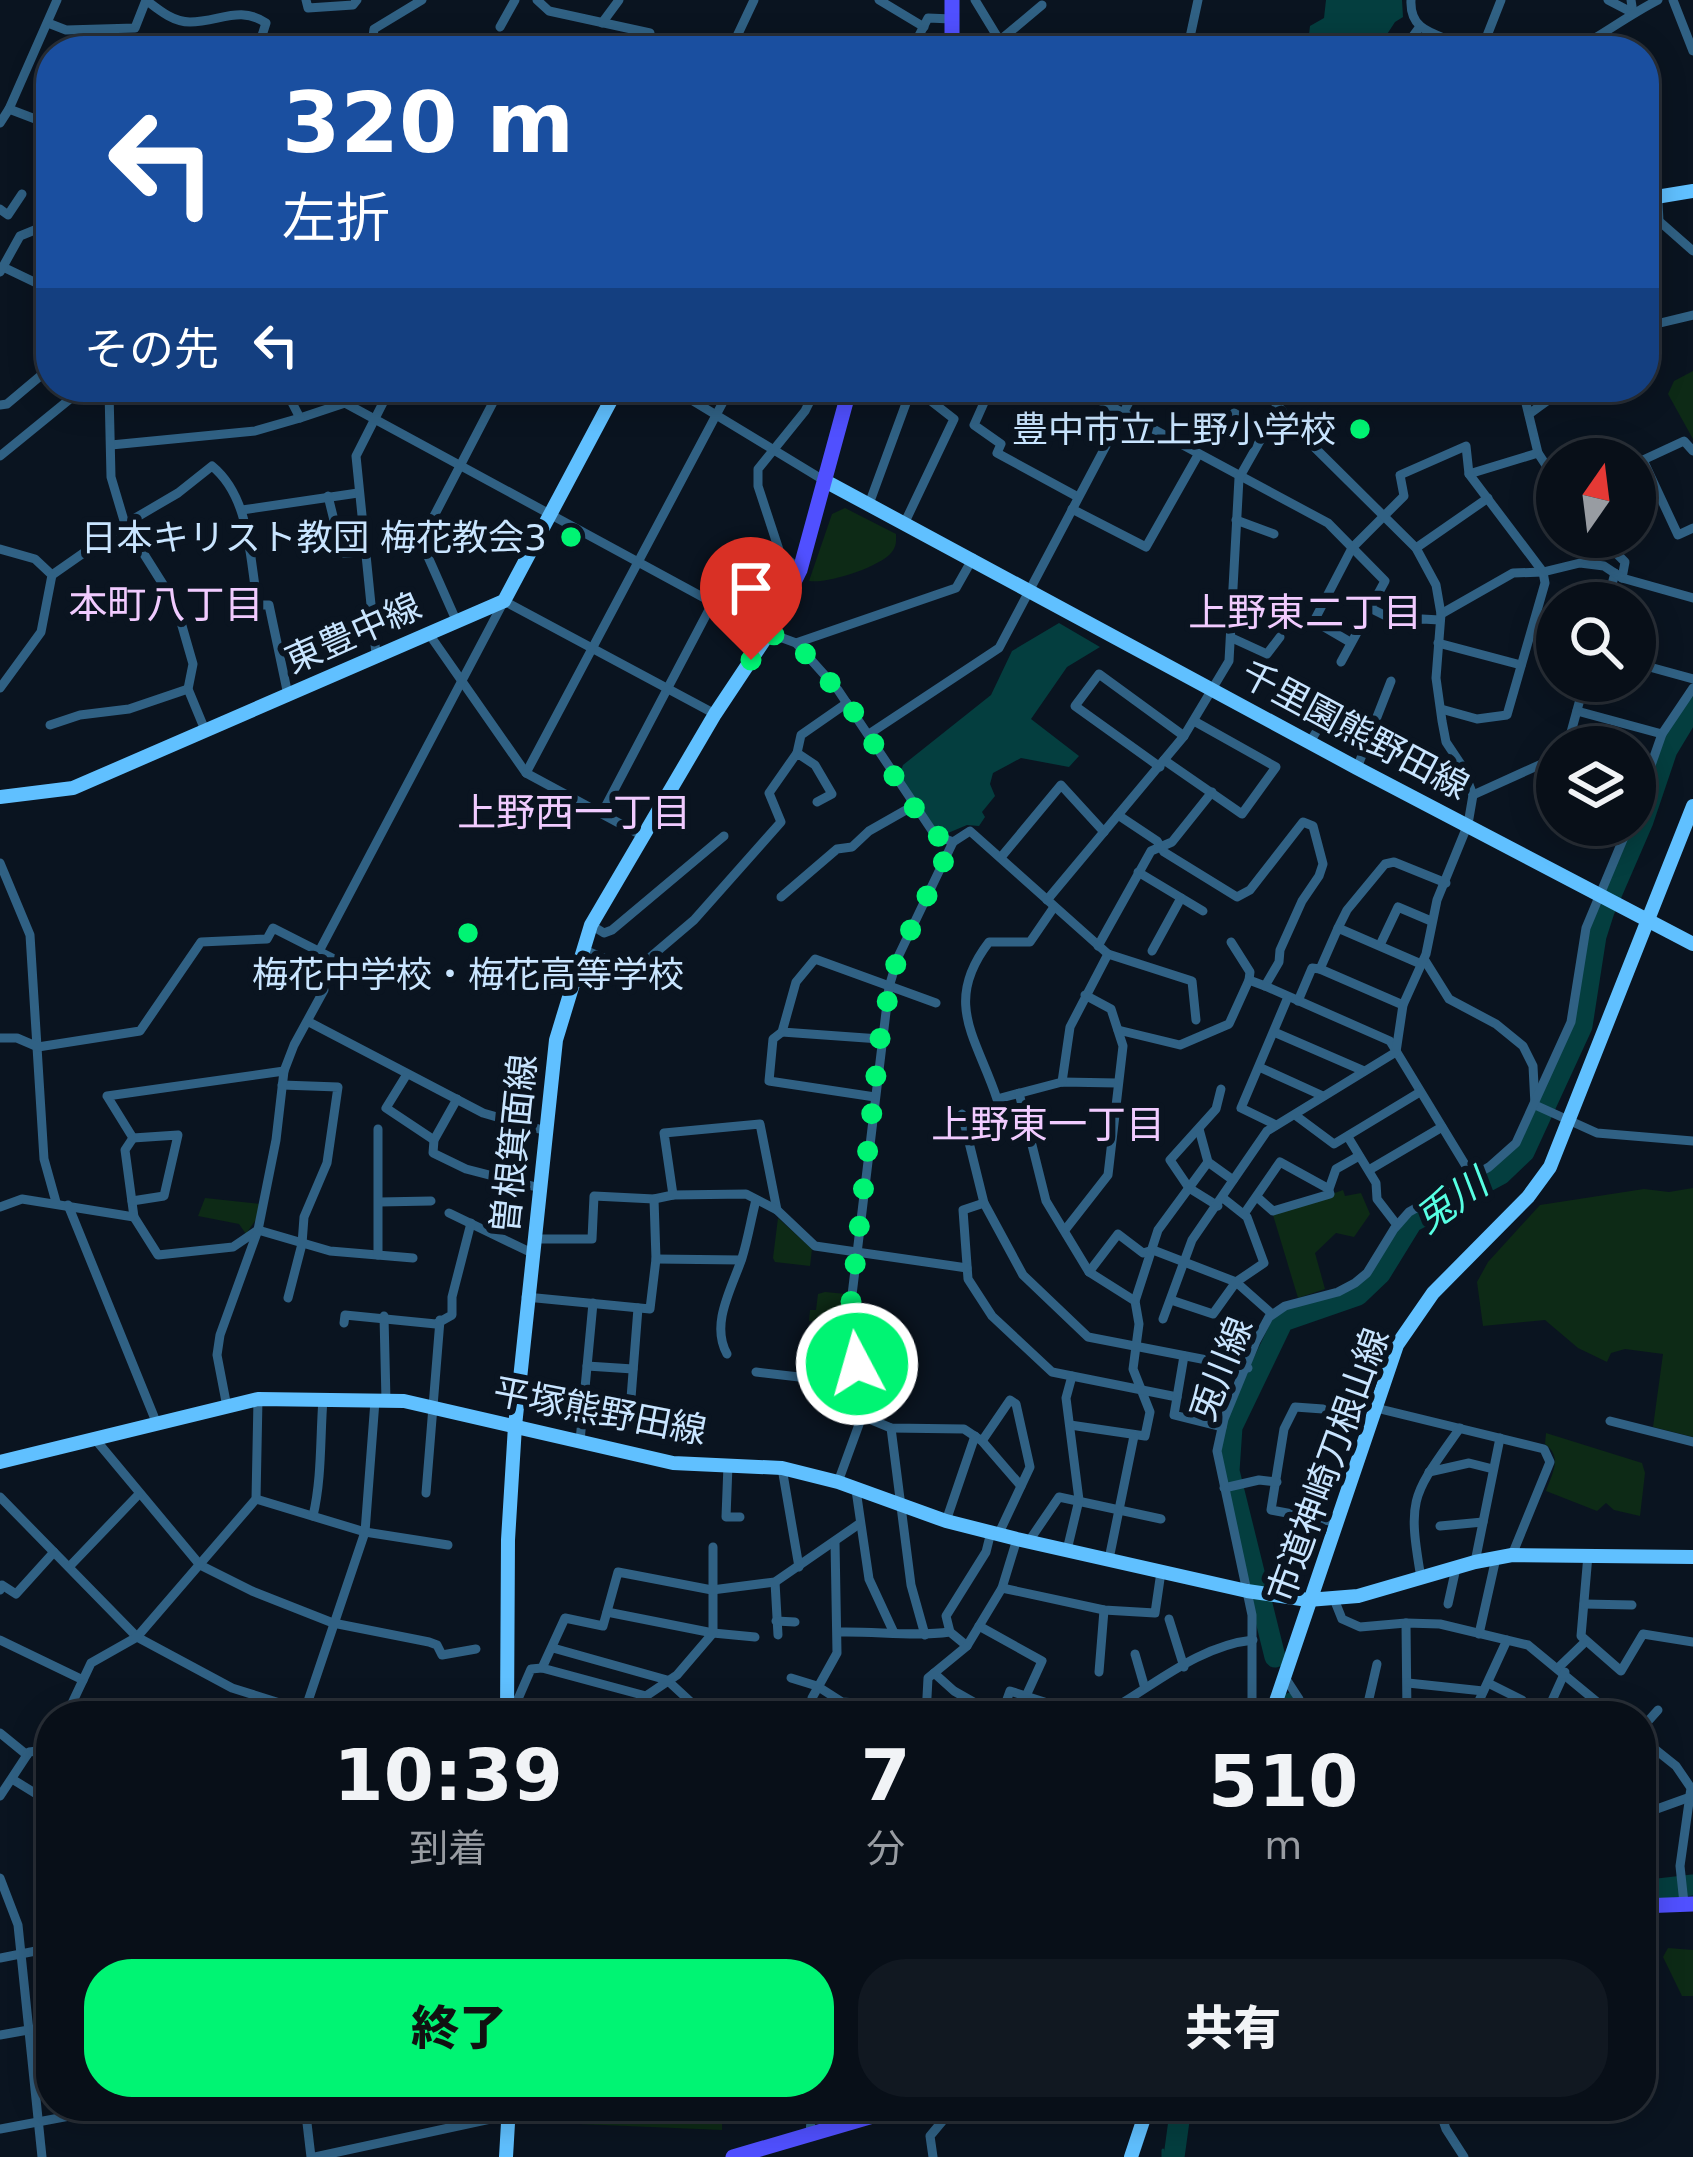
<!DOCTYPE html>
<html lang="ja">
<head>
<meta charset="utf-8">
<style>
  :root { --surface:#080f18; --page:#111821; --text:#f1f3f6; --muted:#989ca2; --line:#292f37; --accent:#00f473 }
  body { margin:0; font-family:"DejaVu Sans","Noto Sans JP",sans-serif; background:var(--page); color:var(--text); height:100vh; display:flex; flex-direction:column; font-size:45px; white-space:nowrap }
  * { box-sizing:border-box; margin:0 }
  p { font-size:39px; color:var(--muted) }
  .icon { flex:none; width:66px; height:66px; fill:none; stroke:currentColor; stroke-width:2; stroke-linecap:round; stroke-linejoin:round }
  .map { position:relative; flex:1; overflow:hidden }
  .panel { position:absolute; left:36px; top:1701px; width:1620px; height:420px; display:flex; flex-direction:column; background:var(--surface); border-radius:48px; box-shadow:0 6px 30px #0003,0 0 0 3px var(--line) }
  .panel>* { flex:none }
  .top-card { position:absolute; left:36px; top:36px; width:1623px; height:366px; border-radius:48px; box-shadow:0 6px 30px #0003,0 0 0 3px var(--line); background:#1a4fa0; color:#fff; overflow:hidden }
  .needle { width:78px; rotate:14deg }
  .controls { position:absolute; left:1536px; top:438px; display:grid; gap:24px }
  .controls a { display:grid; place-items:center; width:120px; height:120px; border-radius:50%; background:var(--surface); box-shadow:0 6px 30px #0003,0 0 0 3px var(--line); font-size:60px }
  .pin { position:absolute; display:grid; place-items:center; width:102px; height:102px; color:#fff; margin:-123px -51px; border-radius:50% 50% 50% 0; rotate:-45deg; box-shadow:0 0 12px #0007 }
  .pin .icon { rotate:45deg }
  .me { position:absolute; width:132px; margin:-66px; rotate:354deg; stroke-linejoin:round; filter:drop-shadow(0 0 9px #0008) }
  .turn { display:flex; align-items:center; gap:42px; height:252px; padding:0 48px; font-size:54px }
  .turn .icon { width:156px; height:156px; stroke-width:2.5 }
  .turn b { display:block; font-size:84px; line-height:102px }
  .then { display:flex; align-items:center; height:114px; padding:0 48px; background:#0003; gap:24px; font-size:45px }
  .eta { display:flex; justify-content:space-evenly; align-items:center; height:204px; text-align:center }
  .eta b { font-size:72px; font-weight:800; line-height:84px }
  .action { display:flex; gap:24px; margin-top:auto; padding:24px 48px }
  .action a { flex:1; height:138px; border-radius:48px; background:var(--accent); color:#111; font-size:48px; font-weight:800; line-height:138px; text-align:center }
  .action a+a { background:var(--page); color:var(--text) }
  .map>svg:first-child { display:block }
</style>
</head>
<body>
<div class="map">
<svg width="1693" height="2157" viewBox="0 0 1693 2157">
  <rect width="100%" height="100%" fill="#0a1420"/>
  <g fill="#0d2a16">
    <path d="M1693,371V439L1668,394L1674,381Z"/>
    <path d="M845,508L896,534C896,541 897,546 891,553C879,567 828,584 809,581L832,514Z"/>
    <path d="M1693,1188V1437L1653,1427L1663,1354L1625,1349L1611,1353L1607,1362L1578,1348L1545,1320L1483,1326L1477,1282L1488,1262L1540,1205L1644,1189L1669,1192Z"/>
    <path d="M1343,1190L1345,1196L1361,1193L1370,1214L1354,1237L1336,1233L1315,1253L1325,1289L1298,1298L1273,1215Z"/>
    <path d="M205,1198L260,1204L257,1218L246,1234L239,1224L198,1216Z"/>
    <path d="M778,1218L812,1249L810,1266L775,1262L773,1258Z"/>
    <path d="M825,1292L846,1294L843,1325L809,1321L810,1310H816L818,1294Z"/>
    <path d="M1546,1433L1642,1463L1645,1473L1640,1516L1614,1510L1606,1503L1597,1511L1546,1491C1552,1474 1563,1457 1545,1444Z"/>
    <path d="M1668,1948L1693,1950V1996H1682L1663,1957Z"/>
    <path d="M579,2106H722V2130L579,2124Z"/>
  </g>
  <g fill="#043e3f">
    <path d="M1326,0H1402L1403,17L1395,22L1376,51H1307L1310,26L1324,18Z"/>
    <path d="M1059,623L1100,647L1067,667L1031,719L1079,756L1069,767L1021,758L993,773L990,784L995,796L982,812L985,817L979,826L967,825L948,833L937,830L899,776L903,765L991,695L1012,651Z"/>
  </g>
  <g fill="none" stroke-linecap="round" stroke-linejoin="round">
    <path stroke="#043e3f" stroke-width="3" d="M1163,2157V2150"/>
    <g stroke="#043e3f" stroke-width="21">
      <path d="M1275,1657L1229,1471L1232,1427L1283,1321L1358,1295L1380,1274L1412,1222L1501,1174L1524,1152L1582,1026L1596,936L1604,911L1643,821L1667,750L1693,707"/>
      <path d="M1291,1703V1716"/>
      <path d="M1641,1891L1693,1885"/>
      <path d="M1174,2157L1181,2106"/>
    </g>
    <g stroke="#306184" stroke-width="9">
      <path d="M146,0C159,10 173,22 190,22C219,22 240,5 266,23L257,51"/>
      <path d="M306,0L308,8L353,5L357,0"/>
      <path d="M537,0L549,11L650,33"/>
      <path d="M879,0L924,27"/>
      <path d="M975,0L1006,51"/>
      <path d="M1411,0C1409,38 1447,33 1471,51"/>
      <path d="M1608,0L1633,13L1631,0"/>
      <path d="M1673,0L1693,51"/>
      <path d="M48,23L66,30L135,28L146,0"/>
      <path d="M602,23L619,0"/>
      <path d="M500,27L515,0"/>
      <path d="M999,41L1042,5"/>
      <path d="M329,50H371"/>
      <path d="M371,51L374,29L422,0"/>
      <path d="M730,51L754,0"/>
      <path d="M911,51L928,18L952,19"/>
      <path d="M1187,51L1198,0"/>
      <path d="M1402,51L1419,28"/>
      <path d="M1481,51L1501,0"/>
      <path d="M1573,51C1602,35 1629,15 1658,0"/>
      <path d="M9,109L57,0"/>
      <path d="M0,123L9,109L51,125"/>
      <path d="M1644,132L1657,185L1659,221L1693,251"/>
      <path d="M0,209L8,215L22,194"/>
      <path d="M3,267L51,290"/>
      <path d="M0,272L20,236L42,227L51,232"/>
      <path d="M1656,324L1693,315"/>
      <path d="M1644,338L1649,335"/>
      <path d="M670,387L825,481"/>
      <path d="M991,387L974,425L1001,444L997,453L1078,497"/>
      <path d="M1075,387L1328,523L1385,581L1341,662"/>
      <path d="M1522,387L1538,453L1557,482"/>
      <path d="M109,391L162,387"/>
      <path d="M0,405L7,404L51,367"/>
      <path d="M1234,413L1266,431"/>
      <path d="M1529,414L1566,387"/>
      <path d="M300,418L345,403L769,633L796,643L838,690L935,835L953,842L970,831L1108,954L1192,981L1196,1020"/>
      <path d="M111,445L255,431L300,418L284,387"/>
      <path d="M1693,451L1684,441L1643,460L1678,535L1693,528"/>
      <path d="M0,456L81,390L109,391L111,477L125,524L176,605L193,664L188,689L205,730"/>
      <path d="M1469,474L1538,453"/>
      <path d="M328,496L342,553L365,552"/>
      <path d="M869,504L912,387"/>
      <path d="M1072,509L1146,547L1198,455"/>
      <path d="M242,510L358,493"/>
      <path d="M1236,520L1274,534"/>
      <path d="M905,522L954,419L913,387"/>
      <path d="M1600,537L1625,562L1622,578"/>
      <path d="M1416,548L1488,498"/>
      <path d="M0,549L35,559L52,575L41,632L0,688"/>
      <path d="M800,570L780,553L758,486V469L805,411L817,387"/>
      <path d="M52,575L125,524L178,493L212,466C251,498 249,558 258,605H269L288,695"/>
      <path d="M1607,603L1615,573"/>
      <path d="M1370,608L1404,625L1422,619L1440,620"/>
      <path d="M1441,614L1513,573L1543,572L1580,563L1604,566L1622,578L1693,598"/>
      <path d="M456,620L421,541L501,387"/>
      <path d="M429,634L526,773L641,835"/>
      <path d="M1232,638L1267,654L1280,637"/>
      <path d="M1350,642L1314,621L1352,548L1404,496L1400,475L1466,446L1469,474L1543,572L1545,583L1507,715L1477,719L1441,709"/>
      <path d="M796,643L956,588L973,558"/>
      <path d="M1438,643L1521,665"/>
      <path d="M376,654L356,456L391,387"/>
      <path d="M1635,663L1693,679"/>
      <path d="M1577,711L1662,734"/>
      <path d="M50,725L80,715L129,709L188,689"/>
      <path d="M869,734L999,648L1137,387"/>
      <path d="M1310,742L1335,701"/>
      <path d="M1567,747L1585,681"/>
      <path d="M797,753L801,735L847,703"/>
      <path d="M1164,760L1242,814L1276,767L1194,721"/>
      <path d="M1160,767L1075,706L1099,674L1184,736"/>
      <path d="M1357,768L1391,681"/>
      <path d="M526,773L731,387"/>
      <path d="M1473,795L1557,757"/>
      <path d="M1635,811L1662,734L1693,688"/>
      <path d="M602,813L713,602"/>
      <path d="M1118,815L1157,841L1164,852L1237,897L1250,890L1303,822L1313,826L1323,864L1319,876L1302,901L1280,950L1279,962L1265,986"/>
      <path d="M1002,856L1061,785L1104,832"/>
      <path d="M0,863L30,935L44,1159L56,1202"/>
      <path d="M1138,872L1203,911"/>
      <path d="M781,897L837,849L852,847L869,831L913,806"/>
      <path d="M1047,900L1184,736L1229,661L1239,478L1278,409"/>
      <path d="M1054,907L1030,942H989C942,1003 977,1038 997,1099L1062,1082L1117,1083"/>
      <path d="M591,925L604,933L612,930L724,836"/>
      <path d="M1338,928L1347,910L1385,864L1394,862L1446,883"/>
      <path d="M1231,942L1250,972L1249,980"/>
      <path d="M1380,945L1398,907L1431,921"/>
      <path d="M1098,946L1151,851L1172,842L1212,792"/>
      <path d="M582,949L634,971L694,920L781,822L769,793L797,753L815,765L832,794L817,802"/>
      <path d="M1152,951L1181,898"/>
      <path d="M1424,959L1449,999L1496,1024L1523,1046L1533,1066L1535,1105L1597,1133L1693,1141"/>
      <path d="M1320,969L1403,1005"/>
      <path d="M305,978L504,601L715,714"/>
      <path d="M1298,1001L1312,968L1320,969L1338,928L1421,964"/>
      <path d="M309,1022L483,1113L546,1131"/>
      <path d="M1118,1030L1180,1045L1229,1024L1249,980L1265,986L1390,1041L1472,1176"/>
      <path d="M782,1032L773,1039L769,1081L875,1097"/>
      <path d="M1274,1032L1364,1071"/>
      <path d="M0,1038H17L38,1047L140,1031L201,942L267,939L273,928L340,962"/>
      <path d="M880,1039L782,1032L796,982L815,959L936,1003"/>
      <path d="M1259,1067L1323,1096"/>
      <path d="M284,1071L107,1096L133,1138L125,1150L134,1217L158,1255L233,1247L258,1230L330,1251L413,1258"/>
      <path d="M407,1074L386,1108L434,1140"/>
      <path d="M1062,1082L1070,1027L1108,954"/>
      <path d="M282,1085L338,1087L327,1163L304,1217L302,1244L288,1298"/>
      <path d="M1019,1093L1046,1201L1089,1272L1135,1301L1139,1324L1133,1369L1150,1412L1145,1436L1070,1425"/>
      <path d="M457,1099L434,1140L433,1153L466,1169L540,1188"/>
      <path d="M962,1114L984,1203L1023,1275L1088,1337L1248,1368"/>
      <path d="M1295,1115L1334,1144L1420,1092"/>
      <path d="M1276,1125L1241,1108L1288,997"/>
      <path d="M1348,1137L1376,1183L1377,1199L1397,1225"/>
      <path d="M1208,1162L1233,1180"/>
      <path d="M1369,1170L1442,1127"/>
      <path d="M673,1195L664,1133L760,1124L777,1210"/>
      <path d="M1257,1197L1273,1211L1330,1194L1329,1191"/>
      <path d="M132,1201L164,1196L178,1135L133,1138"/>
      <path d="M379,1202L431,1201"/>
      <path d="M984,1203L963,1210L968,1279L992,1316L1052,1372L1177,1397"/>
      <path d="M68,1205L157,1424"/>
      <path d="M1218,1206L1189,1188L1170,1160L1216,1109L1221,1089"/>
      <path d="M0,1207L22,1199L134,1217"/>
      <path d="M449,1213L532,1253"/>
      <path d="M1244,1214L1280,1162L1329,1189L1336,1169L1359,1156"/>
      <path d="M1065,1230L1108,1175L1123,1046L1111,1009L1085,995"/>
      <path d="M534,1239H592L594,1196L654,1199L673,1195L746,1194L777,1210L815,1246L967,1268"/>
      <path d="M378,1255V1129"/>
      <path d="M656,1259L741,1260"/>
      <path d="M1089,1272L1118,1234L1143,1253L1153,1250L1236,1282L1272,1314"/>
      <path d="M526,1297L650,1309L656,1259L654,1199"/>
      <path d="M1171,1300L1213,1314L1236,1282L1264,1263L1247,1217L1223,1198"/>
      <path d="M1135,1301L1158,1230L1208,1162L1199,1129"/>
      <path d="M384,1316L386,1401"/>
      <path d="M1163,1319L1192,1240L1267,1131L1396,1052L1403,1005L1426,954L1437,900L1468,824L1473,795L1462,766L1446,742L1442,721L1436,678L1441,614L1436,585L1416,548L1305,438L1262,387"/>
      <path d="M344,1323L345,1315L436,1324L452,1315V1297L471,1223"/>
      <path d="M727,1354C710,1324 732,1288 742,1258C748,1239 751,1219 756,1200"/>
      <path d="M1184,1356L1174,1415L1222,1427"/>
      <path d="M587,1366L633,1369"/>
      <path d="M756,1372L799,1377L841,1395L862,1416L891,1428L964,1429L982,1441L1021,1486"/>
      <path d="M631,1398L638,1308"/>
      <path d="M227,1407L217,1355L220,1335L258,1230L276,1140L284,1071L294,1045L324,990L282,966L275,977"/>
      <path d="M1376,1408L1544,1449L1550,1462L1512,1555"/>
      <path d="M1323,1409L1295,1407L1284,1429L1271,1510L1335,1522"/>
      <path d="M1610,1421L1693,1442"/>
      <path d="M891,1428L911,1585L925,1635"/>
      <path d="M95,1439L200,1565L252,1591L333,1623L429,1642L437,1645L442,1655L476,1649"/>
      <path d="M580,1441L593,1303"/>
      <path d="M982,1441L1010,1400L1016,1404L1030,1467L999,1533"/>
      <path d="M728,1465L726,1517H740"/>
      <path d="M782,1468L799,1567"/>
      <path d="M1429,1472L1469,1463L1493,1469"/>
      <path d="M838,1482L865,1408L849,1320L889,987L898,957L953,842"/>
      <path d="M1224,1488L1259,1480L1277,1482"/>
      <path d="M856,1490L869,1579L894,1633"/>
      <path d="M426,1493L440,1320"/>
      <path d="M0,1497L137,1637L232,1688L321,1716"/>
      <path d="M256,1499L365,1532L448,1545"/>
      <path d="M313,1516C322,1478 320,1438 323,1399"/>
      <path d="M946,1521L975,1436"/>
      <path d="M1440,1526L1483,1522"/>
      <path d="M1029,1541L1059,1497L1161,1519"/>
      <path d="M1067,1550L1079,1500L1066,1398L1072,1376"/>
      <path d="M1588,1555L1581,1636L1621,1671L1643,1634L1693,1642"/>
      <path d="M1109,1559L1134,1436"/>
      <path d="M1475,1562L1500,1438"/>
      <path d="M69,1567L138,1495"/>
      <path d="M1421,1578C1407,1496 1412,1496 1460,1428"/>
      <path d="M775,1582L778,1635"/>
      <path d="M1002,1588L1104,1610L1155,1613L1161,1572"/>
      <path d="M0,1590L2,1585L16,1594L54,1552"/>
      <path d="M1334,1599L1342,1619L1360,1627L1406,1623L1440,1624L1528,1645L1614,1716"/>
      <path d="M1448,1604L1456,1568"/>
      <path d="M1584,1604L1632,1605"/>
      <path d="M607,1612L713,1633L755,1637"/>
      <path d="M1169,1619L1184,1667"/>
      <path d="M776,1621L795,1622"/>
      <path d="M1406,1623L1407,1716"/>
      <path d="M979,1626L1042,1661L1026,1696"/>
      <path d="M839,1632C876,1631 913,1637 950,1632L967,1646"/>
      <path d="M950,1632L946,1616L986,1552L991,1532"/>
      <path d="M1479,1634L1496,1558"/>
      <path d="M0,1640L83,1680"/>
      <path d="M553,1648L667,1680L706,1716"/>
      <path d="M1135,1654L1144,1685"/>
      <path d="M1559,1667L1586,1641"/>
      <path d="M542,1668L646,1696"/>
      <path d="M1099,1672L1104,1610"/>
      <path d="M934,1673L954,1691L998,1716"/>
      <path d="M1284,1676L1299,1699V1716"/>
      <path d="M791,1678L817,1686L842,1702L927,1708"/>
      <path d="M1408,1683L1483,1691"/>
      <path d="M1488,1683L1522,1700"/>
      <path d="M507,1705L518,1699L531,1669L542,1668L565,1618L603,1626L618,1572L712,1590L775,1582L859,1524"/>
      <path d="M813,1707L812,1698L837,1653L835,1542"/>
      <path d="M1272,1715L1252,1705V1615L1217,1451L1224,1419L1256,1341L1269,1317L1285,1306L1338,1292L1355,1283L1367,1273L1394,1229L1409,1212L1489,1167L1516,1143L1571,1022L1586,928L1629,825"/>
      <path d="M66,1716L91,1663L137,1637L256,1499L258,1399"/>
      <path d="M303,1716L365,1532L375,1401"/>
      <path d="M645,1716L646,1696L677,1675L713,1633V1547"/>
      <path d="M926,1716L928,1678L967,1646L1002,1588L1017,1539"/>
      <path d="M1001,1716L1010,1691L1088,1716"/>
      <path d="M1100,1716C1148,1691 1195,1646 1253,1640"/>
      <path d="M1365,1716L1377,1664"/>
      <path d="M1472,1716L1507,1640"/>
      <path d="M1545,1716L1565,1672"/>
      <path d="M1641,1729L1658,1710"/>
      <path d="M0,1733L27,1755"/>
      <path d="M1641,1738L1676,1766L1691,1788L1680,1866L1684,1903"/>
      <path d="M12,1779L51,1803"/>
      <path d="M0,1796L29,1752L45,1750L51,1744"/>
      <path d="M1641,1832L1654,1810L1693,1796"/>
      <path d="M0,1878L18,1925L42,2157"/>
      <path d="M0,1958L51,1948"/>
      <path d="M0,2035L51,2026"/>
      <path d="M305,2106L311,2157"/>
      <path d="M1438,2106L1446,2129L1464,2157"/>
      <path d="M0,2129L123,2106"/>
      <path d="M810,2134L812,2106"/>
      <path d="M315,2157L509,2115"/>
      <path d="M933,2157L930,2136L955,2106"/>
    </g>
    <g stroke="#60c0ff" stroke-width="14">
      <path d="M1644,199L1693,191"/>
      <path d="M825,481L1357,768L1693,944"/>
      <path d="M0,797L73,788L504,601L618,387"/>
      <path d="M0,1462L258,1399L404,1401L673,1463L782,1468L838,1482L946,1521L1017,1539L1247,1591L1308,1600L1358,1596L1475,1562L1512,1555L1693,1557"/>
      <path d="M507,1716L508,1540L515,1426L556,1040L591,925L715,714L769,633"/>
      <path d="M1271,1716L1397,1345L1433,1293L1528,1197L1550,1167L1693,806"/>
      <path d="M506,2157L509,2106"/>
      <path d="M1131,2157L1148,2106"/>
    </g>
    <g stroke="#5050ff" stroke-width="15">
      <path d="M952,0V51"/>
      <path d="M769,633L800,570L850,387"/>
      <path d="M1641,1906L1693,1904"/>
      <path d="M733,2157L907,2106"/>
    </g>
  </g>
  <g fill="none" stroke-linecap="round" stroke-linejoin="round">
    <path stroke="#00f473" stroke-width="21" stroke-dasharray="0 37.8" d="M751,660L769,633L796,643L848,703L913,806L935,835L953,842L898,956L890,987L880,1039L849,1320L857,1364"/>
  </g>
  <g fill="#00f473" stroke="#0a1420" stroke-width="4.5">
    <circle cx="1360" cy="429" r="12"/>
    <circle cx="571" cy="537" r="12"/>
    <circle cx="468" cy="933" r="12"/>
  </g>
  <g text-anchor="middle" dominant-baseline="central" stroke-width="12" stroke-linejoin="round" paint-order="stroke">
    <g font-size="36" fill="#c9e5ff" stroke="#0a1420" text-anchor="end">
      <text x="1336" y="429">豊中市立上野小学校</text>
      <text x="547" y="537">日本キリスト教団 梅花教会3</text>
      <text x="468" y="974" text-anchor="middle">梅花中学校・梅花高等学校</text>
    </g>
    <g font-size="36" fill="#c9e5ff" stroke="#0a1420">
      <text transform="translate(353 633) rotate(-24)">東豊中線</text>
      <text transform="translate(1355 730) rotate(28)">千里園熊野田線</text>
      <text transform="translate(514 1144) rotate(-84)">曽根箕面線</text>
      <text transform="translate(1221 1369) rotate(-68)">兎川線</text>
      <text transform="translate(600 1411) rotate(11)">平塚熊野田線</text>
      <text transform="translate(1328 1465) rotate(-70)">市道神崎刀根山線</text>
    </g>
    <g font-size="39" fill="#f1cbff" stroke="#0a1420">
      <text x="166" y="604">本町八丁目</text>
      <text x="1305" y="612">上野東二丁目</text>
      <text x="574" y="812">上野西一丁目</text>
      <text x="1048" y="1124">上野東一丁目</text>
    </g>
    <g font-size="39" font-style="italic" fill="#57ffe3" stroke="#0a1420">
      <text transform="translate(1451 1201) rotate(-35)">兎川</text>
    </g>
  </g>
</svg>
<div class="controls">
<a><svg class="needle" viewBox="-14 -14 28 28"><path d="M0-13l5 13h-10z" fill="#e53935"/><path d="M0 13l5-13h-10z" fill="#989ca2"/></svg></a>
<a><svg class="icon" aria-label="search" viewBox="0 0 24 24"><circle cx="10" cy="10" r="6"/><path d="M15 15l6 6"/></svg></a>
<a><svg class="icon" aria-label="layers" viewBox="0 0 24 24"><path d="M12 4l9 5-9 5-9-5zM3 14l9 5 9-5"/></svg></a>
</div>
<div class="pin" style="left:751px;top:660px;background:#d93025"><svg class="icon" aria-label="arrive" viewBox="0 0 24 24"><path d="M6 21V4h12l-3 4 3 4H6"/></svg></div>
<svg class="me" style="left:857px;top:1364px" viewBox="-20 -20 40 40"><circle r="17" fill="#00f473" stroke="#fff" stroke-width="3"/><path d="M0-11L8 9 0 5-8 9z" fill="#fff"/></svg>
<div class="top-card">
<div class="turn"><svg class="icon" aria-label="left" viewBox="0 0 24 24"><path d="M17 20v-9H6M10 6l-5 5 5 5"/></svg><div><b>320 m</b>左折</div></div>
<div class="then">その先<svg class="icon" aria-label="left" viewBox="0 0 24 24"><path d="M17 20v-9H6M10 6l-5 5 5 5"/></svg></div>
</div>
<section class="panel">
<div class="eta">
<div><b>10:39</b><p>到着</p></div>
<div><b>7</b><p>分</p></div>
<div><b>510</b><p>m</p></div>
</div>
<div class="action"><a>終了</a><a>共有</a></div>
</section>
</div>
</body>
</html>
